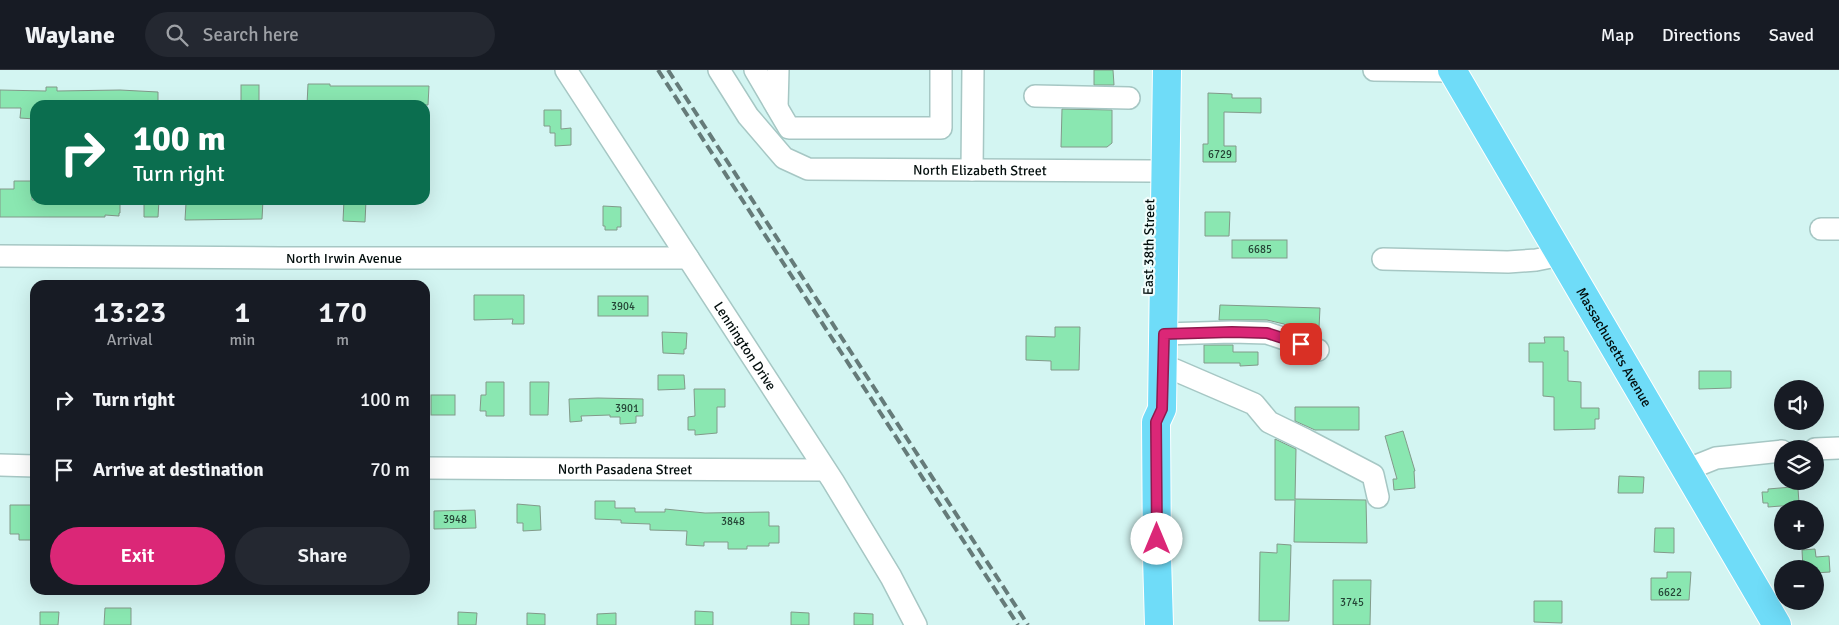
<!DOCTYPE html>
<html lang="en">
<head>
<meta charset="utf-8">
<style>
  :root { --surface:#171b24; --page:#242831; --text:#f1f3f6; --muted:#9ea1a6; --line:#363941; --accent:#db2777 }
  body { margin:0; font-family:Signika,sans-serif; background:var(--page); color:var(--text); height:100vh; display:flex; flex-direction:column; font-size:19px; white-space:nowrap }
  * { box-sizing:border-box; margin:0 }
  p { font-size:16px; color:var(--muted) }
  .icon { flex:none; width:28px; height:28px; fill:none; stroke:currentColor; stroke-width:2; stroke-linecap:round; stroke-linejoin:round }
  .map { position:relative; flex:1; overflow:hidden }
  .panel { position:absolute; left:30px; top:210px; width:400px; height:315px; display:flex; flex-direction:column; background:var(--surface); border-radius:15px; box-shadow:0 5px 20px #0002 }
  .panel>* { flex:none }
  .banner { position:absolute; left:30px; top:30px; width:400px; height:105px; border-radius:15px; box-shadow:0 5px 20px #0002; background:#0b6e4f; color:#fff; overflow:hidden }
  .tools { position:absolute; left:1774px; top:310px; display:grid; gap:10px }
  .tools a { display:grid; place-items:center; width:50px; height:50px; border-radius:50%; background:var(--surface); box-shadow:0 5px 20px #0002; font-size:25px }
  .pin { position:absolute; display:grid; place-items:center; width:42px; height:42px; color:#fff; margin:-21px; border-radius:10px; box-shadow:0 2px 8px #0006 }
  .me { position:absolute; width:55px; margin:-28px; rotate:0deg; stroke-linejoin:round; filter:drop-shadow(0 0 4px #0008) }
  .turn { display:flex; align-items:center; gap:18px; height:105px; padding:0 20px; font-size:22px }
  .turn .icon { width:65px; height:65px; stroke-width:2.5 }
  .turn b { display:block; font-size:35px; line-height:42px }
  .eta { display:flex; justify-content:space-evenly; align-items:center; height:85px; text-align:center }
  .eta b { font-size:30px; font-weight:600; line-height:35px }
  .action { display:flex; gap:10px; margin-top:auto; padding:10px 20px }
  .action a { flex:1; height:58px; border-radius:30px; background:var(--accent); color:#fff; font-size:20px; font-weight:600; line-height:58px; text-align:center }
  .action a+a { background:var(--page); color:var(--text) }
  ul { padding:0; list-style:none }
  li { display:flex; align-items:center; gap:15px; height:70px; padding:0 20px }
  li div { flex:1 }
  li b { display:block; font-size:19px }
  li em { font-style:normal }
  header { display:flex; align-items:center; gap:30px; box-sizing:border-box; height:70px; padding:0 25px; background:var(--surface); border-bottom:1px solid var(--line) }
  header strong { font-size:24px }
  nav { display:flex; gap:28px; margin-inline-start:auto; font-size:18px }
  .search { width:350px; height:45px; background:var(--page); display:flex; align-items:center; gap:12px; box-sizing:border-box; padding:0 18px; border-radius:28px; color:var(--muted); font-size:19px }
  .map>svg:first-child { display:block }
</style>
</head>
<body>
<header>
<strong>Waylane</strong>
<div class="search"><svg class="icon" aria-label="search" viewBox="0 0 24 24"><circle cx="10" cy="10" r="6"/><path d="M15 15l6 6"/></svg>Search here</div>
<nav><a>Map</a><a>Directions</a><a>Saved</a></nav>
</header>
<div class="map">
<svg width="1839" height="555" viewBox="0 0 1839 555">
  <rect width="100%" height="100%" fill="#d3f5f2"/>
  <g fill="#8ae7b1" stroke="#829a8a">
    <path d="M1094,0H1113L1114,15H1094Z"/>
    <path d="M308,14H330V16H429L428,35L364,33V35H307Z"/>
    <rect x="241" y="15" width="18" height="20"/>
    <path d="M46,17H57V21L120,20L158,22V35H35V49L20,48L21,38H0V20L46,21Z"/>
    <path d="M1208,23L1232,24V28H1261V43L1224,42V76H1236V92H1203V74H1208Z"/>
    <path d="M1062,39L1112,40V73L1107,77H1061Z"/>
    <path d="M544,40H561V59L571,58V75L555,76V63H550V56H544Z"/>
    <path d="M14,111H32V130H120V143H119V146L105,145V147H0V119H14Z"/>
    <path d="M144,130H159L158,147H144Z"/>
    <path d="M250,130H263L262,149L185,150L186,133L250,134Z"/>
    <path d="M344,130H366L365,152L343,151Z"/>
    <path d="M603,136L621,137V157H617V160H605V156H603Z"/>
    <path d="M1205,142H1230L1229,166H1205Z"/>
    <rect x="1232" y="170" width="55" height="18"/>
    <path d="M474,225H524V254H512L513,249L474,250Z"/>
    <rect x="598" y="226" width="50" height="20"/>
    <path d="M1220,235L1320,238L1319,258L1288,257L1284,254L1267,250H1219Z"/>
    <path d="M1055,257H1080L1079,300H1051V291L1026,290V266L1055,267Z"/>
    <path d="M662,262L687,263L686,279H684V284L663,283Z"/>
    <path d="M1544,267H1564V281H1568V311L1581,312V338H1599V349H1595V359L1554,360V327L1543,326V292H1529V273H1545Z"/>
    <path d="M1204,275H1233V282H1258V295L1240,296V293H1204Z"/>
    <path d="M1699,301H1731V318L1699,319Z"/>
    <path d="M658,305H684L685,319L658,320Z"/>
    <path d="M486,312H504V346H486V341H480L481,325H486Z"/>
    <path d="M530,312H549L548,345H530Z"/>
    <path d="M694,319H725V337H717V363L695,365V360H688V347L695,346Z"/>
    <rect x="431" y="325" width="24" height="20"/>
    <path d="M598,328L643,329V346H636V353L620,354V347H610V345L581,346L582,351L570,352L569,329Z"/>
    <path d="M1295,337H1359V360H1315L1295,351Z"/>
    <path d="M1403,361L1415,401H1414L1415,418L1394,420L1393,409H1397L1385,366Z"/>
    <path d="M1275,369L1296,379L1295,429L1366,430L1367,473L1294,472L1295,430H1275Z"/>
    <path d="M1619,406L1644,407L1643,423H1618Z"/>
    <path d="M1792,417V419H1798L1799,433H1793L1794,435L1768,437V433H1763L1762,422H1768V419Z"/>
    <path d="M595,431H615V438H635V442H665V439L705,443L769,442V456H779V473H769V476H747V479H728V472H704V476L686,475L687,461L650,460V454L621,453V450L595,449Z"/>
    <path d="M517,434L540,436L541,460L523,461V453H517Z"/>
    <path d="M10,435H35L34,470H19V464H10Z"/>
    <path d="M475,440L476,458L434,459V441Z"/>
    <path d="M1655,458H1674V483L1654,482Z"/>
    <path d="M1277,474L1291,475L1289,551H1259L1260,482L1277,483Z"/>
    <path d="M1815,479L1816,487L1829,486L1830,502L1815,503V499H1803L1802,480Z"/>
    <path d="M1667,502H1691L1689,530H1651V508H1667Z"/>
    <path d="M1333,510H1371L1370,555H1333Z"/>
    <path d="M1534,531H1562V553L1534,552Z"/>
    <path d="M105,538H131V555H104Z"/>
    <path d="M695,541L713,542V555H695Z"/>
    <path d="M40,542H59L58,555H40Z"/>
    <path d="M458,542L477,543L476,555H458Z"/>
    <path d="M791,542L809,543V555H791Z"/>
    <path d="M527,543L545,544V555H527Z"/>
    <path d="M616,543V555H597V544Z"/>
    <path d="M854,543L873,544V555H854Z"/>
  </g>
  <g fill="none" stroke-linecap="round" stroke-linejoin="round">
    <g stroke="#a6c7c4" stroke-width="24">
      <g id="minor">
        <path id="s1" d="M566,0L833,411L891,507L916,555"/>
        <path id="s2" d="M719,0L748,46L784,88L808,99L1151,101"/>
        <path d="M755,0L789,58H941V0"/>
        <path d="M1374,0L1452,1"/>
        <path d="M1035,26L1129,28"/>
        <path d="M777,37L778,0"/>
        <path d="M972,100L973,0"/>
        <path d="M1821,159H1839"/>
        <path id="s3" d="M0,186L280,188H688"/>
        <path d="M1383,189L1508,192L1536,190L1561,185"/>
        <path d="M1164,264L1232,262L1267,263L1318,280"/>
        <path d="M1164,300H1175L1254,334L1269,352L1306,370L1373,405L1378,427"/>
        <path d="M1815,379L1839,378"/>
        <path d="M0,395L35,396"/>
        <path id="s4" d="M425,398L825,400"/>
        <path d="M1686,400L1716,388L1782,381"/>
      </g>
    </g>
    <g stroke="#fff" stroke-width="30">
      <g id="major">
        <path id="s5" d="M1452,0L1777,555"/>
        <path d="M1159,555L1157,487L1156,352L1162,339L1167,0"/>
      </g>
    </g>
    <use href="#minor" stroke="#fff" stroke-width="21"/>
    <use href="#major" stroke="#6fdcf8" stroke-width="28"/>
    <g stroke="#657b79" stroke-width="4" stroke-dasharray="10 5" stroke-linecap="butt">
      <path d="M658,0L1018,555"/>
      <path d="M668,0L1028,555"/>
    </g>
  </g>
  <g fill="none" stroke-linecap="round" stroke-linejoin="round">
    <g stroke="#8e194d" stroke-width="12">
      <path id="route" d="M1157,469L1156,352L1162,339L1164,264L1232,262L1267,263L1301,274"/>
    </g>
    <use href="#route" stroke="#db2777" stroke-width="9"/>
  </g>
  <g text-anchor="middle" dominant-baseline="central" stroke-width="4.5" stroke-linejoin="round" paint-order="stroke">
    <g font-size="11" fill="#254436">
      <text x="1220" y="84">6729</text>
      <text x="1260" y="179">6685</text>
      <text x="623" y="236">3904</text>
      <text x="627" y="338">3901</text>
      <text x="455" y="449">3948</text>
      <text x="733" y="451">3848</text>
      <text x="1670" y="522">6622</text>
      <text x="1352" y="532">3745</text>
    </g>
    <g font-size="14" fill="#030e0d" stroke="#f0fdfc">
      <text stroke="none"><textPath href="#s2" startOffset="308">North Elizabeth Street</textPath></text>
      <text transform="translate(1149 177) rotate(-89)">East 38th Street</text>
      <text stroke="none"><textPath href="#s3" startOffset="344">North Irwin Avenue</textPath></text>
      <text stroke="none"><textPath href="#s1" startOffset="329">Lennington Drive</textPath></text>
      <text stroke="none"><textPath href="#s5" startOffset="321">Massachusetts Avenue</textPath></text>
      <text stroke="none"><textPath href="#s4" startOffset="200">North Pasadena Street</textPath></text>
    </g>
  </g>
</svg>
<div class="tools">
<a><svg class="icon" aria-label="sound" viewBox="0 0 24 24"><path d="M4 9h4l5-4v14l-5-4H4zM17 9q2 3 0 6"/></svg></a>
<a><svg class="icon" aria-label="layers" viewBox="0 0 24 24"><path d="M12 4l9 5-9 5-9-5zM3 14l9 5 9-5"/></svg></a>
<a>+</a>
<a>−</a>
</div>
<div class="pin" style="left:1301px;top:274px;background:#d93025"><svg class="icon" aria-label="arrive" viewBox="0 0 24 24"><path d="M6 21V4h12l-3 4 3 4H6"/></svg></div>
<svg class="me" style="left:1157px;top:469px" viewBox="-20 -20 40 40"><circle r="19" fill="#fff"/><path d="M0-13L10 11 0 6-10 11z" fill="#db2777"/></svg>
<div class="banner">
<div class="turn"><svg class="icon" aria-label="right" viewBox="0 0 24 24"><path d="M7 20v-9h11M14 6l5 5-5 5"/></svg><div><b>100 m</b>Turn right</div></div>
</div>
<section class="panel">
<div class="eta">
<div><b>13:23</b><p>Arrival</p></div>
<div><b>1</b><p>min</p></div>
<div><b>170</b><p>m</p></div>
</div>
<ul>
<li><svg class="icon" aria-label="right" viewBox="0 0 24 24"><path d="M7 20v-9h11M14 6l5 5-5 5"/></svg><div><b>Turn right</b></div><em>100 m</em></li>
<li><svg class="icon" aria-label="arrive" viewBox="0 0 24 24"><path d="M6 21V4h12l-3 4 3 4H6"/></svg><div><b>Arrive at destination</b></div><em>70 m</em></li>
</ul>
<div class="action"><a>Exit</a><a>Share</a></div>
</section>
</div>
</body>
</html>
